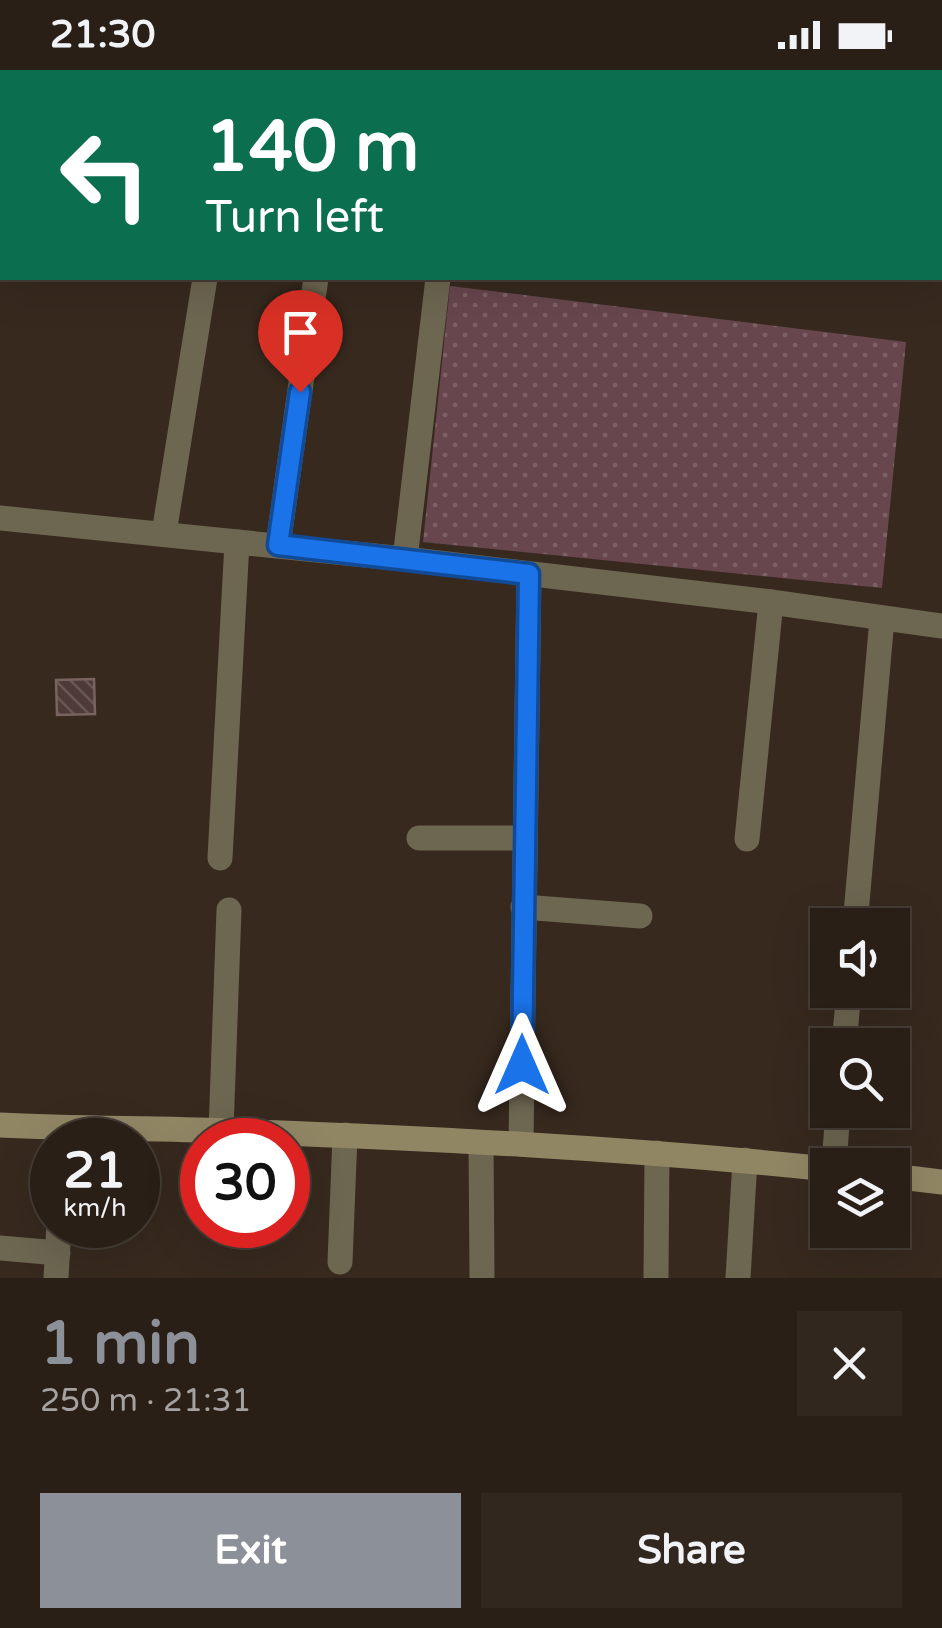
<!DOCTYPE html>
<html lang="en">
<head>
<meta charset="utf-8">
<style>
  :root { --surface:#291f16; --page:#31271f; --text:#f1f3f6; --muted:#a5a2a1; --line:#453d35; --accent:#8c9099 }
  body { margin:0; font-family:"Varela Round",sans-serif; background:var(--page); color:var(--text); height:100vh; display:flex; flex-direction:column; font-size:38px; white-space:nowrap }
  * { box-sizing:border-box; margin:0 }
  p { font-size:32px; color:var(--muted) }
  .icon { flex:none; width:55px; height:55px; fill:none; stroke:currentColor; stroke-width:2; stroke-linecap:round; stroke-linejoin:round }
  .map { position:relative; height:1208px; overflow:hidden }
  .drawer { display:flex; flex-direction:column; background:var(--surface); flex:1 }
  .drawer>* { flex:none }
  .hud { position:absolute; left:0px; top:0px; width:942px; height:210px; box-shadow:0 10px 40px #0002,0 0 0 2px var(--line); background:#0b6e4f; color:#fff; overflow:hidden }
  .buttons { position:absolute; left:810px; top:838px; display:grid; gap:20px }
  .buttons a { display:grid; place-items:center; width:100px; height:100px; border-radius:0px; background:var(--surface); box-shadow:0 10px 40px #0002,0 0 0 2px var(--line); font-size:50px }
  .speed { position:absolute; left:30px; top:1048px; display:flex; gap:20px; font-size:50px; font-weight:700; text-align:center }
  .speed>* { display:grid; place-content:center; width:130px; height:130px; border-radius:50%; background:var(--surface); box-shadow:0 10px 40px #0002,0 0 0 2px var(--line); line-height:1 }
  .speed small { font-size:25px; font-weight:400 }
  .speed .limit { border:15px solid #d22; background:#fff; color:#111 }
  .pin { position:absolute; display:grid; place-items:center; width:85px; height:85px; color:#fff; margin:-102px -42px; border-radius:50% 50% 50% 0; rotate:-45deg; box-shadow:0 0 10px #0007 }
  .pin .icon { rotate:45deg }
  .me { position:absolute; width:110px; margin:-55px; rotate:0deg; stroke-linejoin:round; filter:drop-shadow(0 0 8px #0008) }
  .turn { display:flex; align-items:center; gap:35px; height:210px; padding:0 40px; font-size:45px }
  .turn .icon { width:130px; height:130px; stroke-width:2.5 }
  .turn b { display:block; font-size:70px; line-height:85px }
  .round { display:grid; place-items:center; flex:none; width:105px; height:105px; border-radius:0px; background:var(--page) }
  .head { display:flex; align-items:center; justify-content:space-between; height:170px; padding:0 40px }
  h1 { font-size:60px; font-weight:700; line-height:75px; color:var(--accent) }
  .action { display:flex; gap:20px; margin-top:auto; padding:20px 40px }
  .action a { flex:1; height:115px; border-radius:0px; background:var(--accent); color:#fff; font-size:40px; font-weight:700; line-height:115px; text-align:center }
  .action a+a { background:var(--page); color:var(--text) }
  .status { display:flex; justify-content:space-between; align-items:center; height:70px; padding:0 50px; background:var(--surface); direction:ltr }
  .status svg { height:28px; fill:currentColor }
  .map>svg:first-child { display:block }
</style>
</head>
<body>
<div class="status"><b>21:30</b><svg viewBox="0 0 49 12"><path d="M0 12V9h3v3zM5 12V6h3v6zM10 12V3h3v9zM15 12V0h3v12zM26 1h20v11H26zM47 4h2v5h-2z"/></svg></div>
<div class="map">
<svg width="942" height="1208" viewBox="0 0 942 1208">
  <defs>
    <pattern id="grass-dots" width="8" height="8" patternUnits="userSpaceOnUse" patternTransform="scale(2.5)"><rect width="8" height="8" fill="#68464e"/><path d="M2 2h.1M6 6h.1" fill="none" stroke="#7e6167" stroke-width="1.8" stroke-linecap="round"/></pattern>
    <pattern id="building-back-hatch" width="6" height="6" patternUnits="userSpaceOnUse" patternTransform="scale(2.5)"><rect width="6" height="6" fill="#4e3b37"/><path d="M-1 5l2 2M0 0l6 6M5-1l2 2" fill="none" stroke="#685854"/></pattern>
  </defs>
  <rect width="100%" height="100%" fill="#37291e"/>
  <path fill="url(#grass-dots)" d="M450,216L906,272L882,518L423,472Z"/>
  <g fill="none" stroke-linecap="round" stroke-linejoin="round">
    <g stroke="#101500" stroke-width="25">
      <path d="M835,0L837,2"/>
      <path d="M940,126L942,128"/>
    </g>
  </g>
  <path fill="url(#building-back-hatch)" stroke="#78635e" stroke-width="2.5" d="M94,609L95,644L57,645L56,610Z"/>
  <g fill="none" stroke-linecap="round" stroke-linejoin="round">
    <g stroke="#6d6651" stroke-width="25">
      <path d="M330,0L339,2"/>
      <path d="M791,0L792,2"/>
      <path d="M898,0L900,2"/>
      <path d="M236,2V0"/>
      <path d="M940,54L942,57"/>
      <path d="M0,65H2"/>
      <path d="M940,189L942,191"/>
      <path d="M0,448L405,489L771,532L942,556"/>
      <path d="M164,463L205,208"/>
      <path d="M278,475L316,208"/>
      <path d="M405,489L438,208"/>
      <path d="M419,768H525"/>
      <path d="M747,769L771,532"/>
      <path d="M220,788L237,472"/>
      <path d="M523,837L640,846"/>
      <path d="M855,855L882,549"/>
      <path d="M844,975L849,920"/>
      <path d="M221,1061L229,840"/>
      <path d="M481,1073L482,1208"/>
      <path d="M521,1074L529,504"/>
      <path d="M834,1095L838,1040"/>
      <path d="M0,1178L58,1183"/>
      <path d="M340,1192L345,1065"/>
      <path d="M56,1208L59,1155"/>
      <path d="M656,1208L657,1083"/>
      <path d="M738,1208L745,1090"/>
    </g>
    <g stroke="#918664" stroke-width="25">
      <path d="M0,1055C76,1059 152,1058 228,1061C428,1068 628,1078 828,1099"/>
      <path d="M892,1106L942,1112"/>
    </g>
  </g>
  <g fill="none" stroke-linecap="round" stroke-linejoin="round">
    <g stroke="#114b97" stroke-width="25">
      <path id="route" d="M300,322L278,475L529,504L522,995"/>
    </g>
    <use href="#route" stroke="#1a73e8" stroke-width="18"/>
  </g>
</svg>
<div class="buttons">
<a><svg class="icon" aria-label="sound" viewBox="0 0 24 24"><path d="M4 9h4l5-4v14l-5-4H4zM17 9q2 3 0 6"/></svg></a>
<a><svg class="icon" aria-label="search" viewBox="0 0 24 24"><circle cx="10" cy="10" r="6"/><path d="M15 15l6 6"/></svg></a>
<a><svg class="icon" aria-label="layers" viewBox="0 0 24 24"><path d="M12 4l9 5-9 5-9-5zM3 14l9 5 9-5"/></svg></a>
</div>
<div class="speed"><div>21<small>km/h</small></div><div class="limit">30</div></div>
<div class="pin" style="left:300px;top:322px;background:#d93025"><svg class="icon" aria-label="arrive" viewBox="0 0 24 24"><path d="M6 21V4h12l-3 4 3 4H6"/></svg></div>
<svg class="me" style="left:522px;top:995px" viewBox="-20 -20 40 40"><path d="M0-17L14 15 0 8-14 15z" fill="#1a73e8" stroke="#fff" stroke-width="4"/></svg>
<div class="hud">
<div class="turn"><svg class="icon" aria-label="left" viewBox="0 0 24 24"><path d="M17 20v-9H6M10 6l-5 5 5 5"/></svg><div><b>140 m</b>Turn left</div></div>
</div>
</div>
<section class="drawer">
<div class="head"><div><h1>1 min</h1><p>250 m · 21:31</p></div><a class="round"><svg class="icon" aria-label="close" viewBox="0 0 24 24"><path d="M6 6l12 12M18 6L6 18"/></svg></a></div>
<div class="action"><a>Exit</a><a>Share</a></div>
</section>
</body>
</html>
